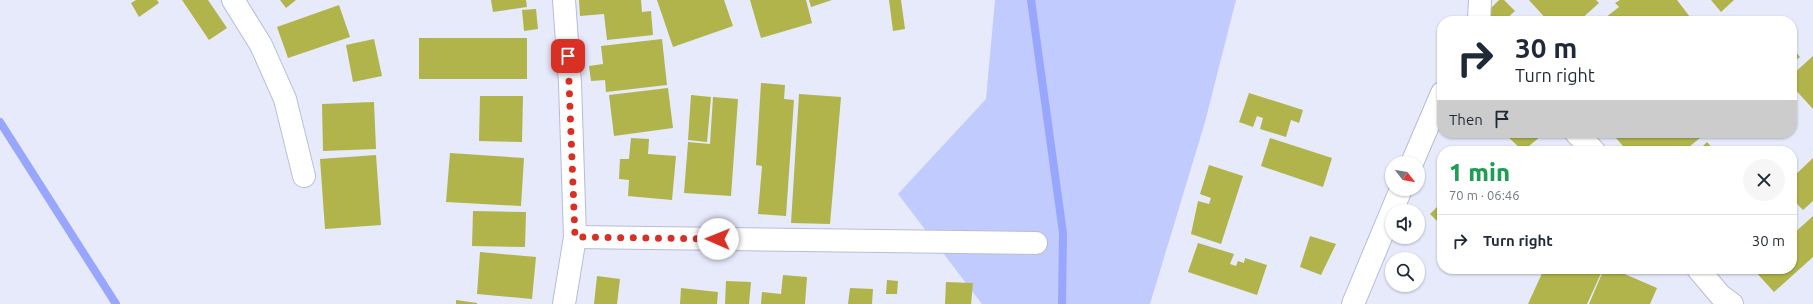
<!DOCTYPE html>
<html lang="en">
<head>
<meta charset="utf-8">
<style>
  :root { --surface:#fff; --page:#f6f6f7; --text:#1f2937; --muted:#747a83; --line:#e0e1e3 }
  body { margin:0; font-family:Ubuntu,sans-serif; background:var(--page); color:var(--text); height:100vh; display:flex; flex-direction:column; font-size:15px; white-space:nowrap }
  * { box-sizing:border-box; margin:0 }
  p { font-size:13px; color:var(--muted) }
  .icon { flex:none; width:22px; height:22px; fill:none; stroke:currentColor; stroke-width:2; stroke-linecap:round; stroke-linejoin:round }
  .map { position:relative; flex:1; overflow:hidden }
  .sheet { position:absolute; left:1437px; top:146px; width:360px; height:128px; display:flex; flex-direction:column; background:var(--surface); border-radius:16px; box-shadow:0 1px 3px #0004 }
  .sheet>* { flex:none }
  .guide { position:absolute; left:1437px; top:16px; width:360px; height:122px; border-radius:16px; box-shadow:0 1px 3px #0004; background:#fff; color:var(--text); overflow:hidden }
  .needle { width:26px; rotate:121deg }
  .fabs { position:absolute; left:1385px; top:156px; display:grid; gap:8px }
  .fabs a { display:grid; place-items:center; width:40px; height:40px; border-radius:50%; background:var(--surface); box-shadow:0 1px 3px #0004; font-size:20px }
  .pin { position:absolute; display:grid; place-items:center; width:34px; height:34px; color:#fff; margin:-17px; border-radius:8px; box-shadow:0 2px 6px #0006 }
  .me { position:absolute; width:44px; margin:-22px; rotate:271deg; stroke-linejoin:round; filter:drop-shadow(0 0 3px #0008) }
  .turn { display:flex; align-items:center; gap:14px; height:84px; padding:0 12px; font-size:18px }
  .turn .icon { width:52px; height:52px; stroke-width:2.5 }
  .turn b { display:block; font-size:28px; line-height:34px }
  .then { display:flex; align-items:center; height:38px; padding:0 12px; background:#0003; gap:8px; font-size:15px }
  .round { display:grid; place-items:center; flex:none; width:42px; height:42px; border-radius:21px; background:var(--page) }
  .overview { display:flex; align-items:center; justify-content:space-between; height:68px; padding:0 12px }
  h1 { font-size:24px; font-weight:800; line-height:30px; color:#1e9e55 }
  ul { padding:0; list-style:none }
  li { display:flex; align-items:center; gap:12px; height:52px; padding:0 12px; border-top:1px solid var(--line) }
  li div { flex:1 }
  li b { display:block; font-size:15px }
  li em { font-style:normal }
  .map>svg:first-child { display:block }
</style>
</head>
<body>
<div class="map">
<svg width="1813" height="304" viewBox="0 0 1813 304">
  <rect width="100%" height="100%" fill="#e6eafb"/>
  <path fill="#c1cbfe" d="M995,0H1236L1205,122L1150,304H982L898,194L986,99Z"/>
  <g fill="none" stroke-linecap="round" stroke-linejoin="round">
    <g stroke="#98a6fe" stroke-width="8">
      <path d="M1031,0L1063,233L1062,304"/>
      <path d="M0,122L116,304"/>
    </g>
  </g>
  <g fill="#b0b44b">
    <path d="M136,0H157L159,3L139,17L131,3Z"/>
    <path d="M182,0H208L227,28L209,40Z"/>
    <path d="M280,0H296L286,8Z"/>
    <path d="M491,0H526L527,7L493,12Z"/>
    <path d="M579,0H641L642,12L651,11L653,35L607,40L604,14L580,16Z"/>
    <path d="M657,0H724L733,26L673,47Z"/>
    <path d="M750,0H806L812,23L761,38Z"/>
    <path d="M809,0H832L811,7Z"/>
    <path d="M889,0H901L905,29L893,31Z"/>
    <path d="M1499,0H1504L1515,11L1504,21H1495L1487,12Z"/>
    <path d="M1529,0H1596L1599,3L1579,21H1548Z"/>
    <path d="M1620,0H1677L1693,21H1601L1619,7L1615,3Z"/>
    <path d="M1711,0H1734L1721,12Z"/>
    <path d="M339,5L350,37L288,58L277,27Z"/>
    <path d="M536,9L538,29L524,31L522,10Z"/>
    <rect x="419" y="38" width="108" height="41"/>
    <path d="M374,39L382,76L353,82L346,45Z"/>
    <path d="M662,39L667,85L606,92L605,80L591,81L589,66L603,64L601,46Z"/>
    <path d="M1792,47L1800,57L1792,63Z"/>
    <path d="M1813,56V109L1792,86V75Z"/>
    <path d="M761,83L785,85L784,99L794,100L786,216L758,214L762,166L756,165Z"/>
    <path d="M668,88L673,128L614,136L609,95Z"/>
    <path d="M1249,93L1303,110L1299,123L1291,120L1286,137L1260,129L1263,118L1257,116L1253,127L1239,122Z"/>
    <path d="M799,94L841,97L830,224L791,223Z"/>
    <path d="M691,95L711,97L707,142L688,140Z"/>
    <path d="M480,96H523L522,142L479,141Z"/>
    <path d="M713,97L738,99L731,196L684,193L688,142L710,144Z"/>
    <path d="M374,102L376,149L323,151L322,104Z"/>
    <path d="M1504,133H1538L1541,136L1523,151Z"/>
    <path d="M1612,133H1706L1684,151H1627Z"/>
    <path d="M631,138L649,139L648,154L676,156L672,200L628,196L629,180L619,179L620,159H629Z"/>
    <path d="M1270,138L1332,158L1323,187L1261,166Z"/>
    <path d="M1707,142L1715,151H1698Z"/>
    <path d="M450,153L524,158L521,206L446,202Z"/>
    <path d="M376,155L381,225L325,229L320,159Z"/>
    <path d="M1813,158V201L1803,210L1792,199V178Z"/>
    <path d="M1209,165L1243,176L1221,244L1191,234L1198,201L1209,204L1211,198L1200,194Z"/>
    <path d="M1442,202V226L1430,214Z"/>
    <path d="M473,211L526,212L525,247L472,246Z"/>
    <path d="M1813,216V257L1774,292L1754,270L1792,269V235Z"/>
    <path d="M1310,236L1336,244L1321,275L1300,267Z"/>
    <path d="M1198,243L1234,254L1230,264L1236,266L1238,261L1244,263L1245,258L1267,265L1257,295L1188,272Z"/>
    <path d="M480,252L536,257L532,299L477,294Z"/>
    <path d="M1544,269H1603L1587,304H1528Z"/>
    <path d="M1604,269H1613L1657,288L1650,304H1589Z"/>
    <path d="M783,275L807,277L805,304H761L762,292L781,294Z"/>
    <path d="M597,276L620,279L617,304H594Z"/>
    <path d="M887,280L898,281L897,294H886Z"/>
    <path d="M726,281L751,282L749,304H725Z"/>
    <path d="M946,282L973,283L971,304H945Z"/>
    <path d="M681,288L718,292L717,304H680Z"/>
    <path d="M850,288L873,289L872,304H848Z"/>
    <path d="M456,300L477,303V304H456Z"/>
  </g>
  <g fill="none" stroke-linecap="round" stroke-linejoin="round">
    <g stroke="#b7bdd8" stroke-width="24">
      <g id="minor">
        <path d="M233,0L261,45L285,99L304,176"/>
        <path d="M1479,21L1480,0"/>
        <path d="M1576,133L1594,151"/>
        <path d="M1412,163L1442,93"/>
        <path d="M575,237L1036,243"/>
        <path d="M1698,269L1720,295L1732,304"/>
        <path d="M564,304L575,237L570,83L564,0"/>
        <path d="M1353,304L1401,189"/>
      </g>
    </g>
    <use href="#minor" stroke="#fff" stroke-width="22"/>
  </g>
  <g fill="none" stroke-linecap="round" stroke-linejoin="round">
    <path stroke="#d93025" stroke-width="7" stroke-dasharray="0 12.6" d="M568,56L575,237L718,239"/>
  </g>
</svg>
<div class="fabs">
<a><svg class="needle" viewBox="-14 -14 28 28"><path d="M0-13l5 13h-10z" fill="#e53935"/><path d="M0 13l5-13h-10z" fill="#747a83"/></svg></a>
<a><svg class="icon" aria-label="sound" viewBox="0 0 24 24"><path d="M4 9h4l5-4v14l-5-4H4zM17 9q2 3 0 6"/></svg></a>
<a><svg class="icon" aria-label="search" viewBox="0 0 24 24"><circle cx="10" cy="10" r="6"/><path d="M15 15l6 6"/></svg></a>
</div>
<div class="pin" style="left:568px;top:56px;background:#d93025"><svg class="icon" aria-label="arrive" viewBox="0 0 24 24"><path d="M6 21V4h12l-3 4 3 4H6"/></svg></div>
<svg class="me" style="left:718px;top:239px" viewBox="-20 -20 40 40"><circle r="19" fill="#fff"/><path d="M0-13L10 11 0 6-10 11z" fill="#d93025"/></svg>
<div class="guide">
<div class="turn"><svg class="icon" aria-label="right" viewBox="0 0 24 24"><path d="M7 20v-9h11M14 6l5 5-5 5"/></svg><div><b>30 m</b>Turn right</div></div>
<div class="then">Then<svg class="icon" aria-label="arrive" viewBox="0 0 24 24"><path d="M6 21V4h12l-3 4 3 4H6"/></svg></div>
</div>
<section class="sheet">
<div class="overview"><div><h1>1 min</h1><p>70 m · 06:46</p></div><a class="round"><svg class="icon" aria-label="close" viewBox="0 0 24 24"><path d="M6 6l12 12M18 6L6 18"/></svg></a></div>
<ul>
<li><svg class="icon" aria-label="right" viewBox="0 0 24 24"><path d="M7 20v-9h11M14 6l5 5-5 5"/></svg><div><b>Turn right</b></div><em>30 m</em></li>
</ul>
</section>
</div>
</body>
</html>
